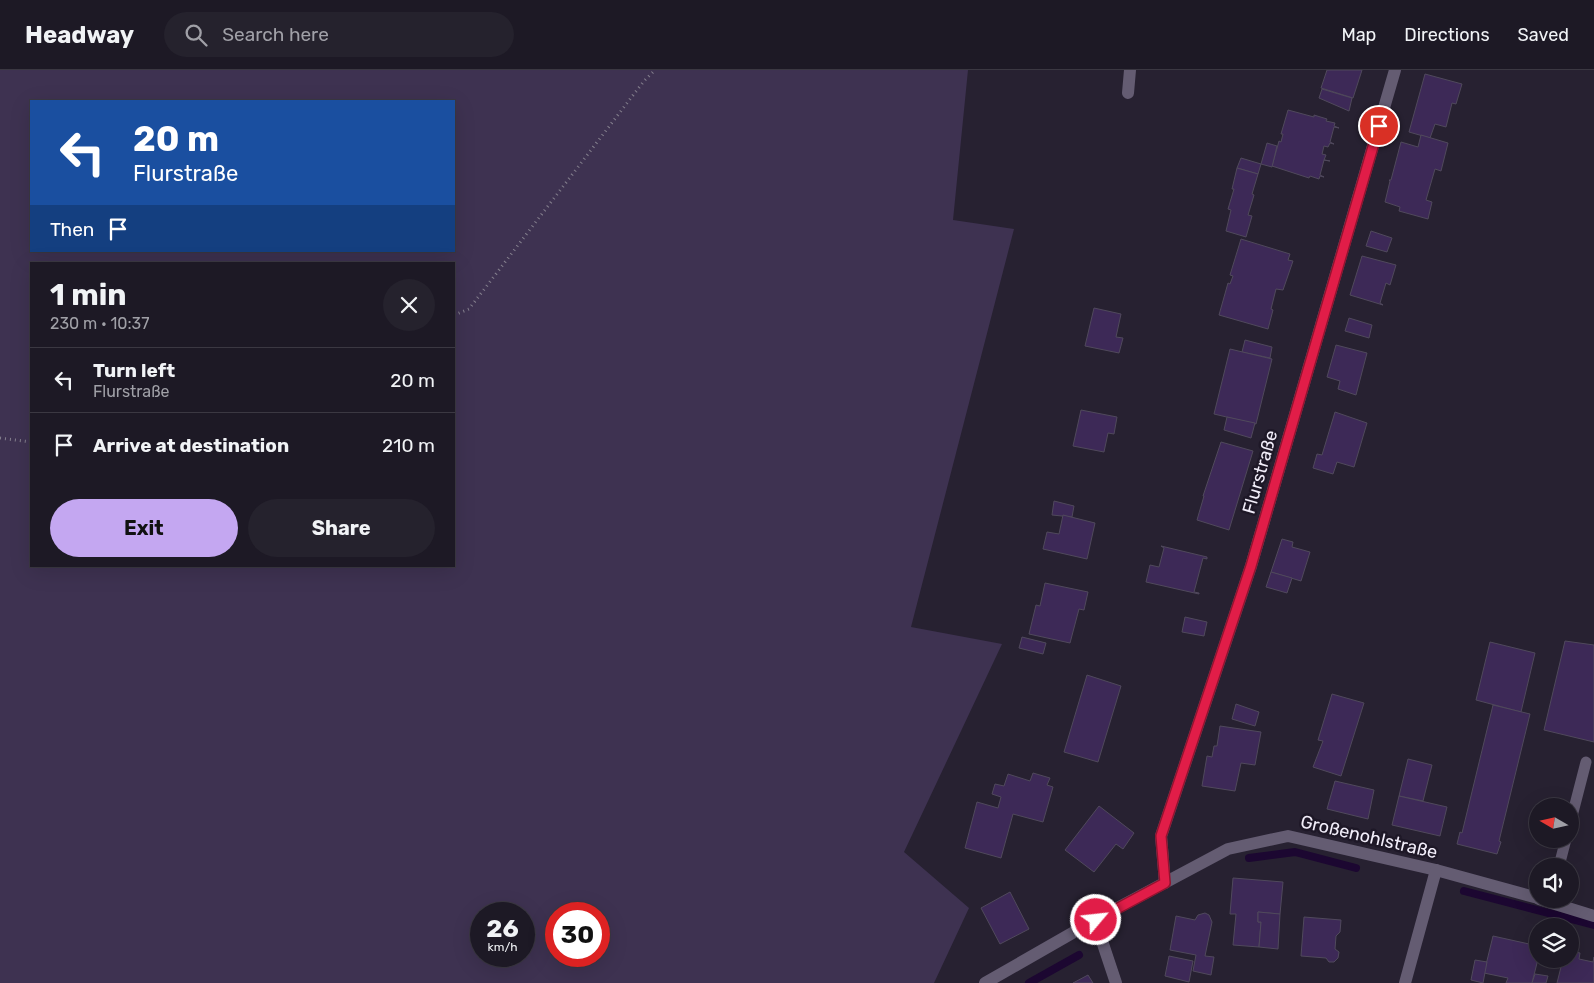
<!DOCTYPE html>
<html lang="en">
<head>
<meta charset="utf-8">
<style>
  :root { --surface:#1d1925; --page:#25222d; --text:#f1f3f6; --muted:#a0a0a7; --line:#3b3842; --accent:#c4a7f1 }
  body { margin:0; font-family:Rubik,sans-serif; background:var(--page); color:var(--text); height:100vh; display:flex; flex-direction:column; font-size:19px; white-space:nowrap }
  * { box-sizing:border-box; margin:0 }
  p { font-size:16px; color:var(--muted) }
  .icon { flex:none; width:28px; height:28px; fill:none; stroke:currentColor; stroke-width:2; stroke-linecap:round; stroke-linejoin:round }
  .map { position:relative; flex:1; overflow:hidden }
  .drawer { position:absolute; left:30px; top:192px; width:425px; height:305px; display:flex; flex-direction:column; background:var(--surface); border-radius:0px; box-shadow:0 5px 20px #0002,0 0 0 1px var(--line) }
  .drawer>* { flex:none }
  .top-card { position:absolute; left:30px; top:30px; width:425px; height:152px; border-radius:0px; box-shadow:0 5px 20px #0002,0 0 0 1px var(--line); background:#1a4fa0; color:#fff; overflow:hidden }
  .needle { width:32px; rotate:279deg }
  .controls { position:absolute; left:1529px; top:728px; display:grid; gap:10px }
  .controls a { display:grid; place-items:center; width:50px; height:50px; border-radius:50%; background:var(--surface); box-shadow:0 5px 20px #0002,0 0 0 1px var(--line); font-size:25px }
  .speed { position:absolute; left:470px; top:832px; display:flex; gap:10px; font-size:25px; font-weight:700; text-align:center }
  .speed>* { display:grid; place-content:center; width:65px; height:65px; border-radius:50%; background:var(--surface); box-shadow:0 5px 20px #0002,0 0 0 1px var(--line); line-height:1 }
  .speed small { font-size:12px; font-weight:400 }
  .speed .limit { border:8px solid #d22; background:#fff; color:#111 }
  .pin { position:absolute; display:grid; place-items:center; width:42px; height:42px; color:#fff; margin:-21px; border:2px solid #fff; border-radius:50%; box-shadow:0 1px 5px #0007 }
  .me { position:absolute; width:55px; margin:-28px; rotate:62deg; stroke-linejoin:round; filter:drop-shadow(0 0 4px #0008) }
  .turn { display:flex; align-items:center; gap:18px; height:105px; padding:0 20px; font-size:22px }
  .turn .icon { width:65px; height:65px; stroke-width:2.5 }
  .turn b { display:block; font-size:35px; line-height:42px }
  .then { display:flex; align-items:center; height:48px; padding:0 20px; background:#0003; gap:10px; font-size:19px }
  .round { display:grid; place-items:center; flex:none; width:52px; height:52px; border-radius:26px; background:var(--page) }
  .headline { display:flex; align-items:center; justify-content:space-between; height:85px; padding:0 20px }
  h1 { font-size:30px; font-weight:700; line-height:38px }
  .action { display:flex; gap:10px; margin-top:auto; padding:10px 20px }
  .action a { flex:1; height:58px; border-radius:30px; background:var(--accent); color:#111; font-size:20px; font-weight:700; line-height:58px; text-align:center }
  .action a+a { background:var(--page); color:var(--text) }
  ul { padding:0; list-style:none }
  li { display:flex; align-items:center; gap:15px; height:65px; padding:0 20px; border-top:1px solid var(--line) }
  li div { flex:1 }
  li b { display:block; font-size:19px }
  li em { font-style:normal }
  header { display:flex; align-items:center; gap:30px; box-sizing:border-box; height:70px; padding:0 25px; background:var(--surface); border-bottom:1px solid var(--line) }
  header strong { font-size:24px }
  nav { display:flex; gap:28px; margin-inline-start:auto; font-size:18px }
  .search { width:350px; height:45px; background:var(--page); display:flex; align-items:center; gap:12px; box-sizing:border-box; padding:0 18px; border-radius:28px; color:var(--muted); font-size:19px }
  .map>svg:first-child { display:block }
</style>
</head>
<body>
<header>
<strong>Headway</strong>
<div class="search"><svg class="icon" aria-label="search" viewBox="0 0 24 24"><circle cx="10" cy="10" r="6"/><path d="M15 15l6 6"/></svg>Search here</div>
<nav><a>Map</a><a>Directions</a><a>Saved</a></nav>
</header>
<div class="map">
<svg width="1594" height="913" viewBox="0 0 1594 913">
  <rect width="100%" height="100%" fill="#272131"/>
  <path fill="#3e3251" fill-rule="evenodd" d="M0,0H968L953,150L1014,159L911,557L1002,574L904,782L969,838L934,913H0ZM31,31H454V181H31ZM31,194H454V496H31ZM481,844H524V886H481ZM556,844H599V886H556Z"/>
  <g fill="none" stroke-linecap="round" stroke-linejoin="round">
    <g stroke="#1c0731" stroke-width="8">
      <path d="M1249,788L1295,782L1356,798"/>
      <path d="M1464,821L1594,855"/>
      <path d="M1029,913L1079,885"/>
    </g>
  </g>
  <g fill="#3d2957" stroke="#50495c">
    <path d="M1327,0H1362L1353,28L1321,18Z"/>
    <path d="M1425,4L1462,14L1456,34L1452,33L1446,57L1435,54L1430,68L1409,62Z"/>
    <path d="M1322,19L1352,28L1349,41L1319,28Z"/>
    <path d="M1288,40L1314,47V45L1327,49L1326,51L1335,53L1334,56L1339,58L1334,57L1330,72L1334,74L1330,73L1328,77L1324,76L1322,84L1326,85L1324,90L1330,91L1324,90L1320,105L1324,107L1320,106L1319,109L1310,106L1309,108L1272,96L1279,71L1281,72L1283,64H1281Z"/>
    <path d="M1421,65L1448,73L1441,101L1435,99L1426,130L1432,132L1428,149L1399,141L1400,137L1385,132L1390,111L1389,110H1391L1401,72L1418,77Z"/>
    <path d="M1267,73L1277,76L1272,97L1261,94Z"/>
    <path d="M1241,88L1261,94L1258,104L1237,98Z"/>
    <path d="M1237,98L1258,104L1252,124L1254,125L1248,145L1252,146L1246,167L1226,161L1231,140L1228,139L1234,119H1232Z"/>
    <path d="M1371,161L1392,168L1387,182L1366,176Z"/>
    <path d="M1241,169L1290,184L1288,190L1293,191L1283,220L1276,219L1271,239L1273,240L1268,259L1219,245L1228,213L1230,214L1233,206L1230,205Z"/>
    <path d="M1362,186L1396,195L1390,215L1386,213L1380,233L1383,235L1350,225Z"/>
    <path d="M1094,238L1121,244L1116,267L1123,268L1119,283L1085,276Z"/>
    <path d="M1349,248L1372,255L1369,268L1345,261Z"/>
    <path d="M1245,270L1272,277L1270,288L1242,282Z"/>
    <path d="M1336,275L1367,283L1356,325L1338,319L1340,311L1327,307Z"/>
    <path d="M1230,279L1272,289L1256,354L1214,344Z"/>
    <path d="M1081,340L1117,347L1114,364L1108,363L1104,382L1073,376Z"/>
    <path d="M1335,342L1367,353L1354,397L1337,392L1333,404L1313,398L1317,384L1322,385Z"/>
    <path d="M1227,347L1255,353L1251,368L1224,360Z"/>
    <path d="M1221,372L1253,381L1229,460L1197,450L1204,426H1203Z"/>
    <path d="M1054,431L1074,436L1072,447L1052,445Z"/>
    <path d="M1063,445L1095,453L1087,489L1043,479L1047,462L1059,464Z"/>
    <path d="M1282,469L1293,472L1292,477L1310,482L1301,511L1271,502Z"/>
    <path d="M1161,476L1207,487V489L1203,488L1194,522L1199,523V524L1146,512L1150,495L1159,497L1164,478Z"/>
    <path d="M1271,502L1292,508L1287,523L1266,517Z"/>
    <path d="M1045,513L1088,522L1084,540L1079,539L1070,573L1029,564L1036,535L1040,536Z"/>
    <path d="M1185,547L1207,552L1204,566L1182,562Z"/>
    <path d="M1022,567L1046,573L1043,584L1019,578Z"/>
    <path d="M1565,571L1594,575V672L1544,660Z"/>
    <path d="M1490,572L1535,583L1521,642L1476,630Z"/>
    <path d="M1087,605L1121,616L1098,692L1064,682Z"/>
    <path d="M1332,624L1364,633L1341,706L1313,697L1323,671L1318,670Z"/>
    <path d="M1236,634L1259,642L1255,656L1232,649Z"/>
    <path d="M1493,635L1530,644L1499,771L1501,772L1497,784L1457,774L1460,762L1462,763Z"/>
    <path d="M1220,656L1261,662L1255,695L1241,693L1235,721L1202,716L1207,686L1212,687L1214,676H1217Z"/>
    <path d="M1408,689L1432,695L1423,731L1399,726Z"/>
    <path d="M1033,703L1050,708L1047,715L1053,717L1043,752L1013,744L1001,788L965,778L977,732L998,738L1001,727L992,724L995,714L1004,716L1008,704L1030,711Z"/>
    <path d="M1335,711L1374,720L1368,749L1327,739Z"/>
    <path d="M1399,726L1447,737L1440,766L1392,755Z"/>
    <path d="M1099,736L1134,763L1123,779L1116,774L1094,802L1065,780Z"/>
    <path d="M1233,808L1283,812L1280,844L1258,842V852H1261L1259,877L1233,875L1236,844H1230Z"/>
    <path d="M1010,822L1029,859L1000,874L981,838Z"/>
    <path d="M1258,842L1280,844L1278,879L1259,877L1261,852H1258Z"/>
    <path d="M1205,843L1209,845L1212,852L1205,886L1214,887L1211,905L1193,901L1196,885L1170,880L1176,846L1195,850L1198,845Z"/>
    <path d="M1304,847L1341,850L1340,862L1336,866L1335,879L1339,882L1338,888L1334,892H1329L1326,888L1301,886Z"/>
    <path d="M1493,866L1538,876V889L1532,913H1506L1508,908L1484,903Z"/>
    <path d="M1570,881L1580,883L1579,889L1593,892L1594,887V913H1557L1563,889H1570Z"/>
    <path d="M1169,886L1193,891L1189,912L1165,906Z"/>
    <path d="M1475,890L1487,892L1483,913L1471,910Z"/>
    <path d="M1535,904L1548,906L1546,913H1532Z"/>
    <path d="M1088,905L1093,913H1073Z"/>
  </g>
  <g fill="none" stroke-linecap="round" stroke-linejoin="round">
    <g stroke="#85808e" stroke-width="3" stroke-dasharray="1 4" stroke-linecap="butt">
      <path d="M454,245L469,239L644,11L655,0"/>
      <path d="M0,368L31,372"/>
    </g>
    <g stroke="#645c72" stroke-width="11">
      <path d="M1570,754L1586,692"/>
      <path d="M1559,796L1566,769"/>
    </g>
    <g stroke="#645c72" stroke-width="12">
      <path d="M1128,23L1130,0"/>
      <path d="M1165,813L1161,766L1251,496L1395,0"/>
      <path d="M1539,829L1594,846"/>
      <path d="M1095,850L1116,913"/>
      <path d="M985,913L1095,850L1228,779L1288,766L1436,800L1538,828"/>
      <path d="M1405,913L1436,800"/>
    </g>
  </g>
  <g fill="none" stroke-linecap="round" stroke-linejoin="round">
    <g stroke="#92132f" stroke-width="12">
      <path id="route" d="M1096,850L1165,813L1161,766L1251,496L1379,56"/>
    </g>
    <use href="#route" stroke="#e11d48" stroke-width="9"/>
  </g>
  <g text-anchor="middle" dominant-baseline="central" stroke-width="5" stroke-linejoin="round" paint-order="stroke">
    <g font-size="18" fill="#f2eefa" stroke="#1e1827">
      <text transform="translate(1260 402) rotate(-74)">Flurstraße</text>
      <text transform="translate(1369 767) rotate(13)">Großenohlstraße</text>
    </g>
  </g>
</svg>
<div class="controls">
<a><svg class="needle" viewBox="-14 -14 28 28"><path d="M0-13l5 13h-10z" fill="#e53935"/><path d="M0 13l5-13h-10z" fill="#a0a0a7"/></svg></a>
<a><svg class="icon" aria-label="sound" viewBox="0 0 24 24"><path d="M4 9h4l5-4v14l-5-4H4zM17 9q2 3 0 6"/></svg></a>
<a><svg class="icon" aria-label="layers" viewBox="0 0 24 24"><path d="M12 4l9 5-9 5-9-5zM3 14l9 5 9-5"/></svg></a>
</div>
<div class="speed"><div>26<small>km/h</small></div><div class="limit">30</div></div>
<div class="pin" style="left:1379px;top:56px;background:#d93025"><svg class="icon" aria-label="arrive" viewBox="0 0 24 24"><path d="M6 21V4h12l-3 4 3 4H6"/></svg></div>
<svg class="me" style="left:1096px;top:850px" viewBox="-20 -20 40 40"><circle r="17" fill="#e11d48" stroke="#fff" stroke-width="3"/><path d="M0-11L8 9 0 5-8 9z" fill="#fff"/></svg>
<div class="top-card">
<div class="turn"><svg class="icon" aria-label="left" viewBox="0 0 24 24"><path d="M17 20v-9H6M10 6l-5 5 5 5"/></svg><div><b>20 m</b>Flurstraße</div></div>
<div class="then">Then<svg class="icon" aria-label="arrive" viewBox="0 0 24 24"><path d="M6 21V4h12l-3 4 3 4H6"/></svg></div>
</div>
<section class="drawer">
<div class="headline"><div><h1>1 min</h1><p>230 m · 10:37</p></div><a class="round"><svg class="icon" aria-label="close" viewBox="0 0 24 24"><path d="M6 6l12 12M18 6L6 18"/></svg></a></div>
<ul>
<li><svg class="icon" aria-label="left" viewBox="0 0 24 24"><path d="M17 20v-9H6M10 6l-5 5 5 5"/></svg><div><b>Turn left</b><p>Flurstraße</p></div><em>20 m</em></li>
<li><svg class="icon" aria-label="arrive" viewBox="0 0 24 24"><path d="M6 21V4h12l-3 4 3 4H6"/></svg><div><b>Arrive at destination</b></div><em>210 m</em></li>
</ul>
<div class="action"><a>Exit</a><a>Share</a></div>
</section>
</div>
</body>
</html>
